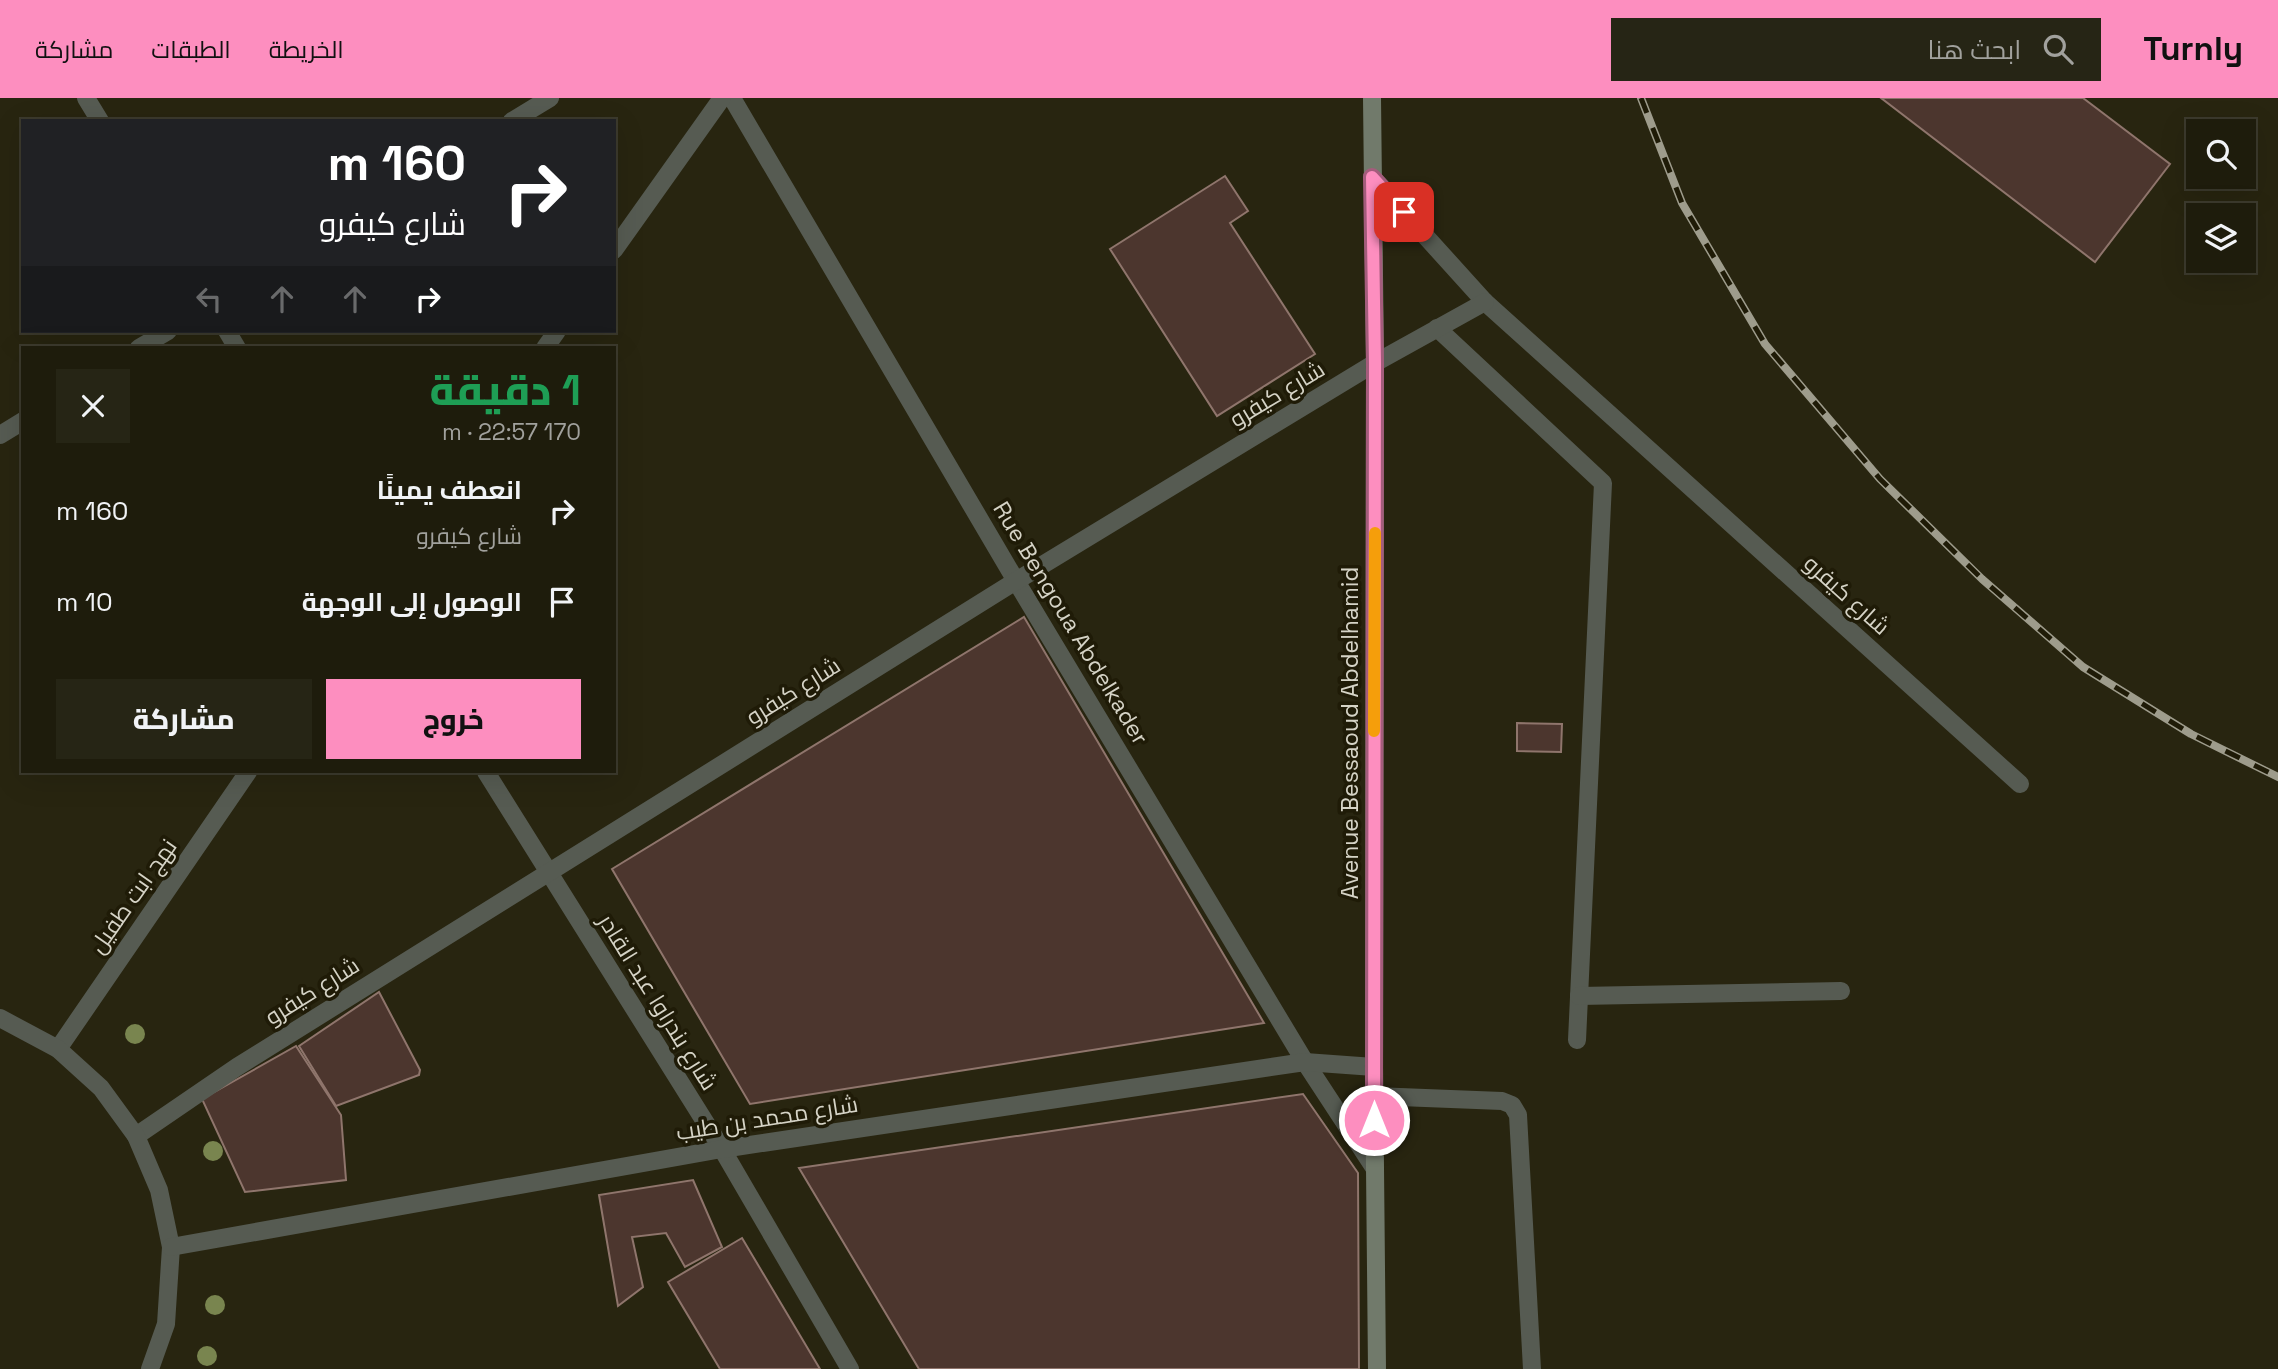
<!DOCTYPE html>
<html lang="ar">
<head>
<meta charset="utf-8">
<style>
  :root { --surface:#1e1c0c; --page:#262515; --text:#f1f3f6; --muted:#a1a19d; --line:#3c3a2d; --accent:#fd8ebf }
  body { margin:0; font-family:"Space Grotesk",Cairo,sans-serif; background:var(--page); color:var(--text); direction:rtl; height:100vh; display:flex; flex-direction:column; font-size:26px; white-space:nowrap }
  * { box-sizing:border-box; margin:0 }
  p { font-size:23px; color:var(--muted) }
  .icon { flex:none; width:38px; height:38px; fill:none; stroke:currentColor; stroke-width:2; stroke-linecap:round; stroke-linejoin:round }
  .map { position:relative; flex:1; overflow:hidden; direction:ltr }
  .drawer { position:absolute; left:21px; top:248px; width:595px; height:427px; display:flex; flex-direction:column; background:var(--surface); border-radius:0px; box-shadow:0 7px 28px #0002,0 0 0 2px var(--line); direction:rtl }
  .drawer>* { flex:none }
  .top-card { position:absolute; left:21px; top:21px; width:595px; height:214px; border-radius:0px; box-shadow:0 7px 28px #0002,0 0 0 2px var(--line); direction:rtl; background:#202124; color:#fff; overflow:hidden }
  .fabs { position:absolute; left:2186px; top:21px; display:grid; gap:14px }
  .fabs a { display:grid; place-items:center; width:70px; height:70px; border-radius:0px; background:var(--surface); box-shadow:0 7px 28px #0002,0 0 0 2px var(--line); font-size:35px }
  .pin { position:absolute; display:grid; place-items:center; width:60px; height:60px; color:#fff; margin:-30px; border-radius:14px; box-shadow:0 4px 10px #0006 }
  .me { position:absolute; width:77px; margin:-38px; rotate:0deg; stroke-linejoin:round; filter:drop-shadow(0 0 5px #0008) }
  .turn { display:flex; align-items:center; gap:24px; height:147px; padding:0 35px; font-size:32px }
  .turn .icon { width:91px; height:91px; stroke-width:2.5 }
  .turn b { display:block; font-size:49px; line-height:60px }
  .lanes { display:flex; align-items:center; height:66px; padding:0 35px; background:#0003; justify-content:center; gap:35px; direction:ltr }
  .lanes .off { opacity:.35 }
  .round { display:grid; place-items:center; flex:none; width:74px; height:74px; border-radius:0px; background:var(--page) }
  .summary { display:flex; align-items:center; justify-content:space-between; height:119px; padding:0 35px }
  h1 { font-size:42px; font-weight:800; line-height:52px; color:#1e9e55 }
  .primary-button { display:flex; gap:14px; margin-top:auto; padding:14px 35px }
  .primary-button a { flex:1; height:80px; border-radius:0px; background:var(--accent); color:#111; font-size:28px; font-weight:800; line-height:80px; text-align:center }
  .primary-button a+a { background:var(--page); color:var(--text) }
  ul { padding:0; list-style:none }
  li { display:flex; align-items:center; gap:21px; height:91px; padding:0 35px }
  li div { flex:1 }
  li b { display:block; font-size:26px }
  li em { font-style:normal }
  header { display:flex; align-items:center; gap:42px; box-sizing:border-box; height:98px; padding:0 35px; background:var(--accent); color:#111 }
  header strong { font-size:33px }
  nav { display:flex; gap:38px; margin-inline-start:auto; font-size:24px }
  .search { width:490px; height:63px; background:var(--page); display:flex; align-items:center; gap:18px; box-sizing:border-box; padding:0 24px; border-radius:0px; color:var(--muted); font-size:26px }
  .map>svg:first-child { display:block }
</style>
</head>
<body>
<header>
<strong>Turnly</strong>
<div class="search"><svg class="icon" aria-label="search" viewBox="0 0 24 24"><circle cx="10" cy="10" r="6"/><path d="M15 15l6 6"/></svg>ابحث هنا</div>
<nav><a>الخريطة</a><a>الطبقات</a><a>مشاركة</a></nav>
</header>
<div class="map">
<svg width="2278" height="1271" viewBox="0 0 2278 1271">
  <rect width="100%" height="100%" fill="#282510"/>
  <g fill="#4c362e" stroke="#8f756c" stroke-width="2">
    <path d="M1881,0H2083L2170,66L2095,164Z"/>
    <path d="M1225,78L1248,113L1230,125L1315,256L1217,318L1110,151Z"/>
    <path d="M1024,519L1264,925L750,1006L612,771Z"/>
    <path d="M1517,625L1562,626L1561,654L1517,653Z"/>
    <path d="M379,894L420,972L419,977L336,1008L299,948Z"/>
    <path d="M296,948L341,1017L346,1082L245,1094L202,1001Z"/>
    <path d="M1303,996L1358,1075L1359,1271H919L799,1070Z"/>
    <path d="M693,1082L722,1149L685,1169L666,1135L632,1139L643,1189L618,1208L599,1097Z"/>
    <path d="M742,1140L820,1271H720L668,1184Z"/>
  </g>
  <g fill="none" stroke-linecap="round" stroke-linejoin="round">
    <g stroke="#565b52" stroke-width="18">
      <path d="M1437,230L1603,385L1577,942"/>
      <path d="M1579,898L1841,893"/>
      <path d="M1374,998L1502,1003L1512,1007L1518,1017L1532,1271"/>
    </g>
    <g stroke="#565b52" stroke-width="18">
      <path d="M86,0L100,23"/>
      <path d="M732,0L1016,483L1305,964L1375,1071"/>
      <path d="M512,23L550,0"/>
      <path d="M1372,79L1485,204L2020,686"/>
      <path d="M614,152L722,0"/>
      <path d="M227,233L237,250"/>
      <path d="M139,250L168,233"/>
      <path d="M545,250L557,233"/>
      <path d="M0,337L23,323"/>
      <path d="M486,674L722,1051L850,1271"/>
      <path d="M58,951L248,674"/>
      <path d="M136,1038L237,969L1016,483L1375,265L1485,204"/>
    </g>
    <g stroke="#565b52" stroke-width="18">
      <path d="M0,920L58,951L101,990L136,1038L159,1092L171,1149L166,1226L150,1271"/>
      <path d="M171,1149L722,1051L1305,964L1374,969"/>
    </g>
    <path stroke="#717a6b" stroke-width="18" d="M1372,0L1375,265L1374,969L1377,1271"/>
    <g stroke="#9e9c8c" stroke-width="8">
      <path id="rail" d="M1641,0L1682,105L1765,246L1880,381L1982,481L2083,569L2191,636L2278,679"/>
    </g>
    <use href="#rail" stroke="#1f1b07" stroke-width="5" stroke-dasharray="16" stroke-linecap="butt"/>
  </g>
  <g fill="#79854f">
    <circle cx="135" cy="936" r="10"/>
    <circle cx="213" cy="1053" r="10"/>
    <circle cx="215" cy="1207" r="10"/>
    <circle cx="207" cy="1258" r="10"/>
  </g>
  <g fill="none" stroke-linecap="round" stroke-linejoin="round">
    <g stroke="#a45c7c" stroke-width="18">
      <path id="route" d="M1374,1022L1375,265L1372,79L1404,114"/>
    </g>
    <use href="#route" stroke="#fd8ebf" stroke-width="12"/>
    <path stroke="#f59e0b" stroke-width="12" d="M1374,633L1375,435"/>
  </g>
  <g text-anchor="middle" dominant-baseline="central" stroke-width="7" stroke-linejoin="round" paint-order="stroke">
    <g font-size="23" fill="#d5d3c6" stroke="#1f1b07">
      <text transform="translate(1277 296) rotate(-31)">شارع كيفرو</text>
      <text transform="translate(1847 497) rotate(42)">شارع كيفرو</text>
      <text transform="translate(1071 525) rotate(59)">Rue Bengoua Abdelkader</text>
      <text transform="translate(793 593) rotate(-32)">شارع كيفرو</text>
      <text transform="translate(1350 635) rotate(-90)">Avenue Bessaoud Abdelhamid</text>
      <text transform="translate(133 798) rotate(-55)">نهج ابت طفيل</text>
      <text transform="translate(312 893) rotate(-32)">شارع كيفرو</text>
      <text transform="translate(658 904) rotate(58)">شارع بندراوا عبد القادر</text>
      <text transform="translate(767 1020) rotate(-9)">شارع محمد بن طيب</text>
    </g>
  </g>
</svg>
<div class="fabs">
<a><svg class="icon" aria-label="search" viewBox="0 0 24 24"><circle cx="10" cy="10" r="6"/><path d="M15 15l6 6"/></svg></a>
<a><svg class="icon" aria-label="layers" viewBox="0 0 24 24"><path d="M12 4l9 5-9 5-9-5zM3 14l9 5 9-5"/></svg></a>
</div>
<div class="pin" style="left:1404px;top:114px;background:#d93025"><svg class="icon" aria-label="arrive" viewBox="0 0 24 24"><path d="M6 21V4h12l-3 4 3 4H6"/></svg></div>
<svg class="me" style="left:1374px;top:1022px" viewBox="-20 -20 40 40"><circle r="17" fill="#fd8ebf" stroke="#fff" stroke-width="3"/><path d="M0-11L8 9 0 5-8 9z" fill="#fff"/></svg>
<div class="top-card">
<div class="turn"><svg class="icon" aria-label="right" viewBox="0 0 24 24"><path d="M7 20v-9h11M14 6l5 5-5 5"/></svg><div><b>160 m</b>شارع كيفرو</div></div>
<div class="lanes"><svg class="icon off" aria-label="left" viewBox="0 0 24 24"><path d="M17 20v-9H6M10 6l-5 5 5 5"/></svg><svg class="icon off" aria-label="ahead" viewBox="0 0 24 24"><path d="M12 20V5M6 11l6-6 6 6"/></svg><svg class="icon off" aria-label="ahead" viewBox="0 0 24 24"><path d="M12 20V5M6 11l6-6 6 6"/></svg><svg class="icon" aria-label="right" viewBox="0 0 24 24"><path d="M7 20v-9h11M14 6l5 5-5 5"/></svg></div>
</div>
<section class="drawer">
<div class="summary"><div><h1>1 دقيقة</h1><p>170 m · 22:57</p></div><a class="round"><svg class="icon" aria-label="close" viewBox="0 0 24 24"><path d="M6 6l12 12M18 6L6 18"/></svg></a></div>
<ul>
<li><svg class="icon" aria-label="right" viewBox="0 0 24 24"><path d="M7 20v-9h11M14 6l5 5-5 5"/></svg><div><b>انعطف يمينًا</b><p>شارع كيفرو</p></div><em>160 m</em></li>
<li><svg class="icon" aria-label="arrive" viewBox="0 0 24 24"><path d="M6 21V4h12l-3 4 3 4H6"/></svg><div><b>الوصول إلى الوجهة</b></div><em>10 m</em></li>
</ul>
<div class="primary-button"><a>خروج</a><a>مشاركة</a></div>
</section>
</div>
</body>
</html>
